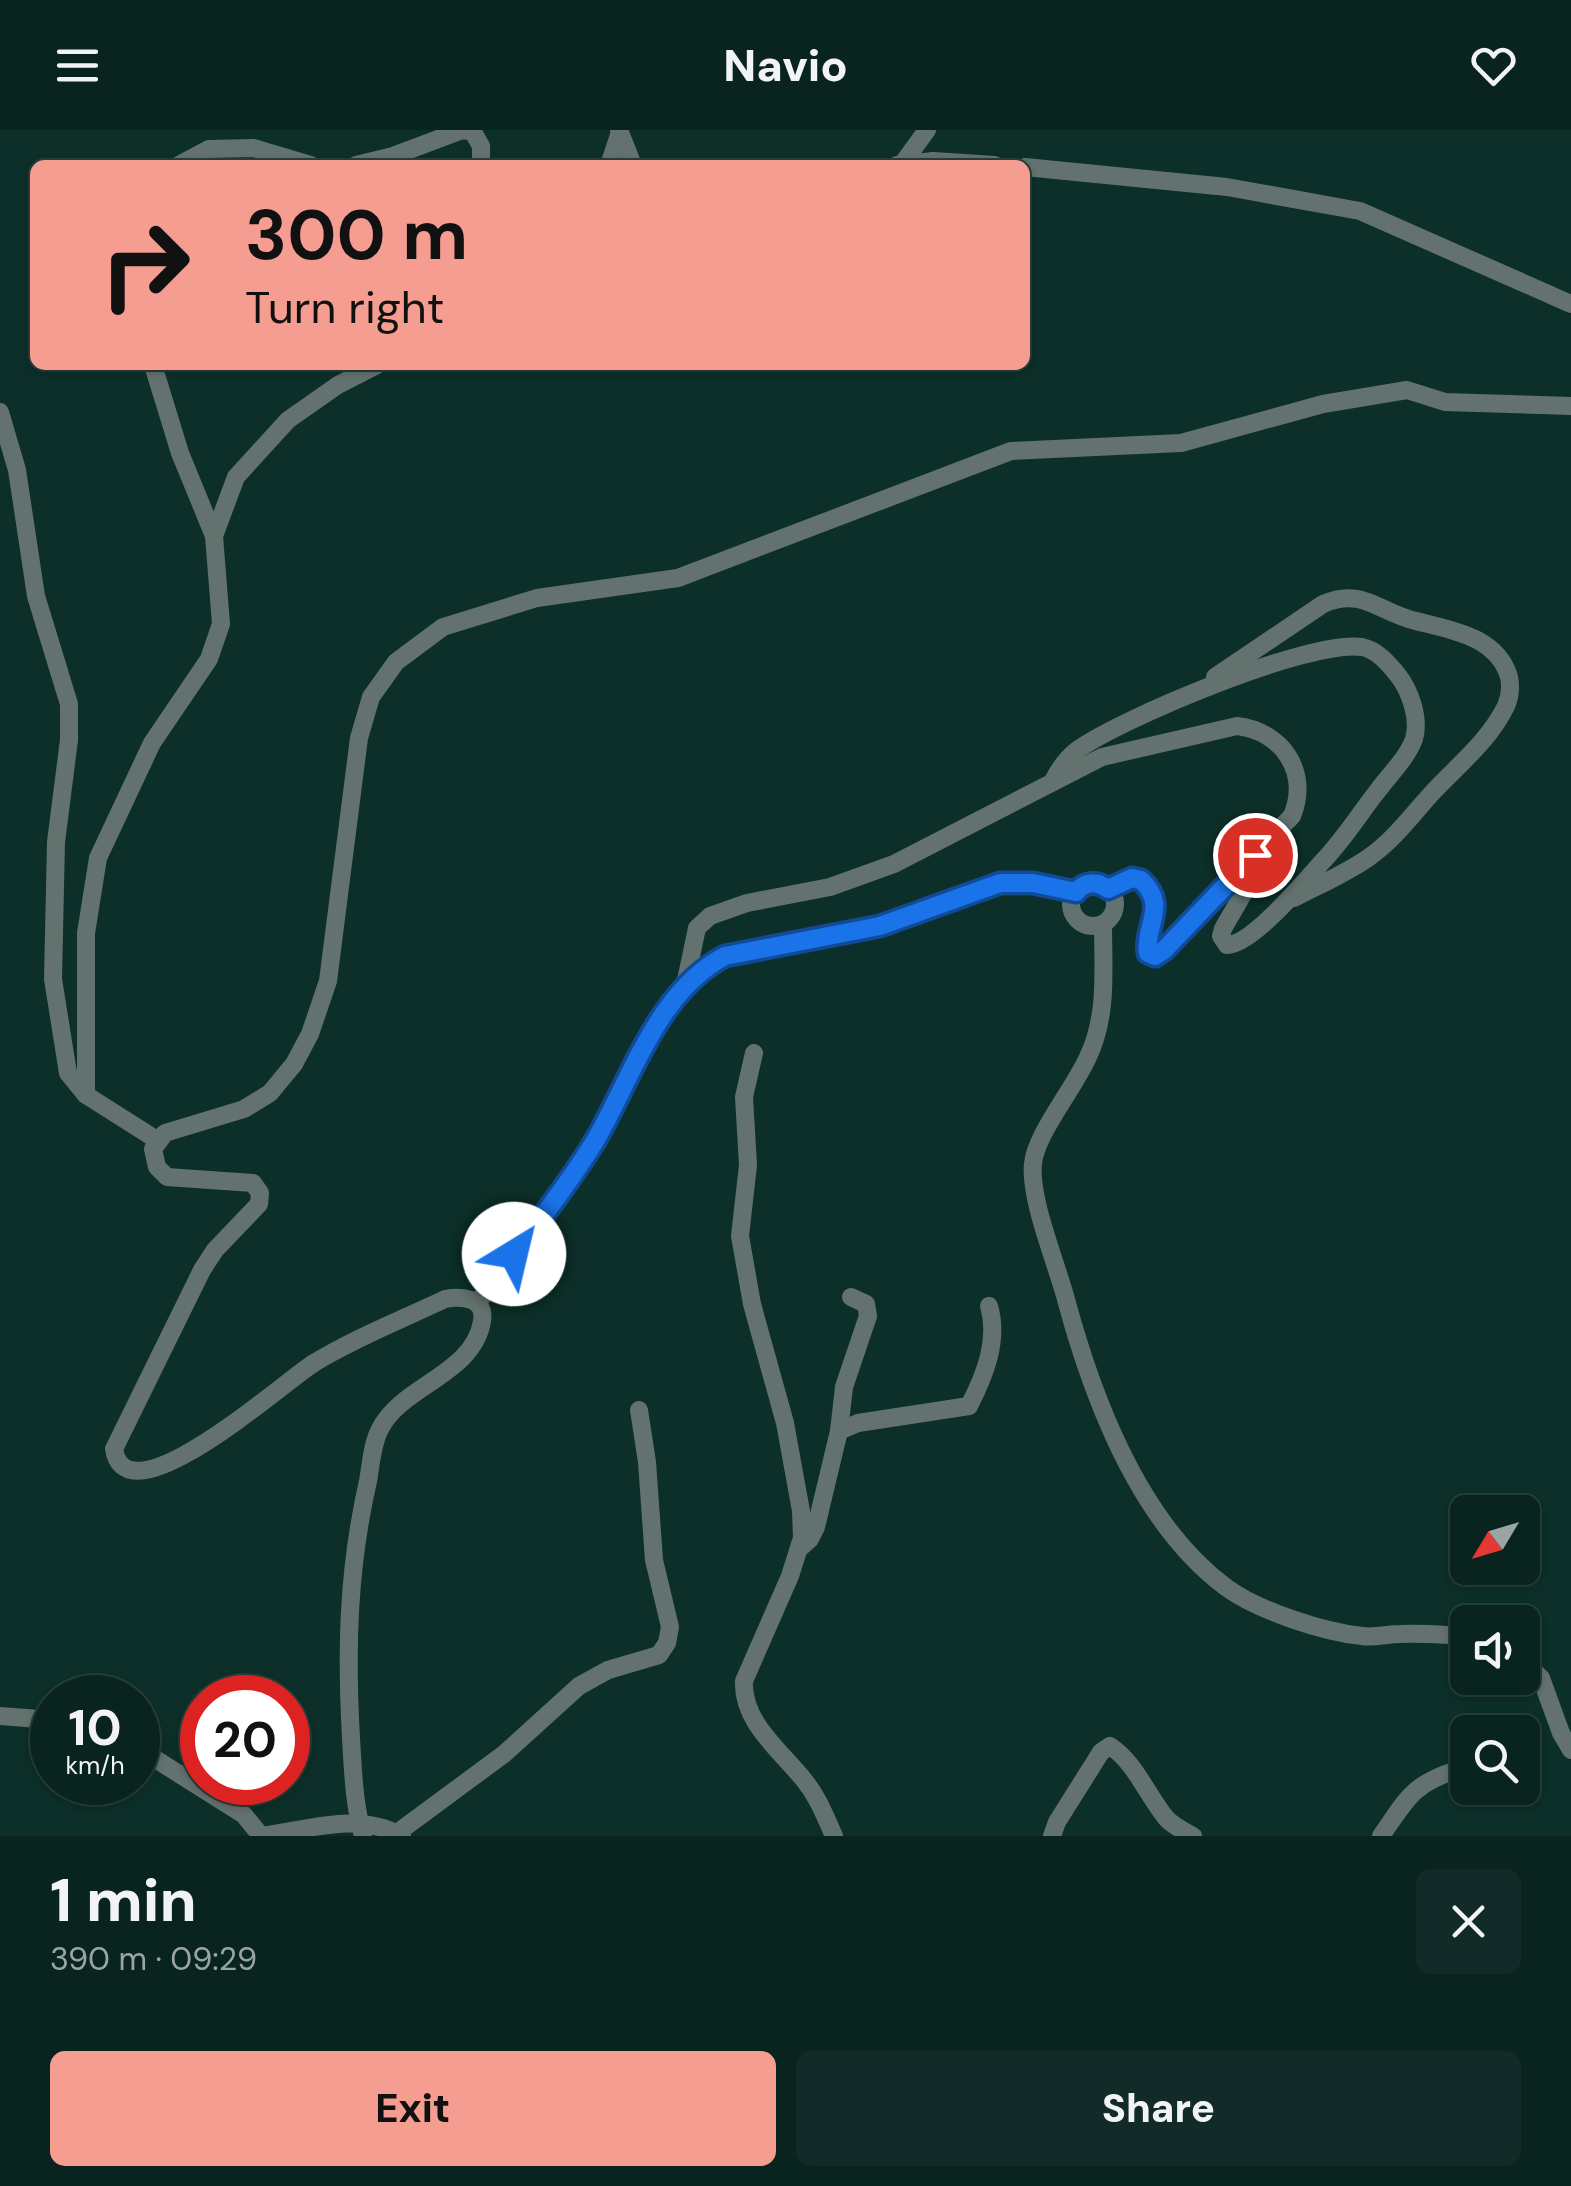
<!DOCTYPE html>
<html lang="en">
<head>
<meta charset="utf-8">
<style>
  :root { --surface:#09231f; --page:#122b28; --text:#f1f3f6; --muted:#99a4a4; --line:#29403d; --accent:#f59d90 }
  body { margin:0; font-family:"DM Sans",sans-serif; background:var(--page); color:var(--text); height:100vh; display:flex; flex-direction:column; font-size:38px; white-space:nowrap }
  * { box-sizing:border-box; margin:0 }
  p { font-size:32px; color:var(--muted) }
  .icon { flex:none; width:55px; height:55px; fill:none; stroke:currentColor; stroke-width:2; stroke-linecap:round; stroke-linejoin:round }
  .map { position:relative; height:1706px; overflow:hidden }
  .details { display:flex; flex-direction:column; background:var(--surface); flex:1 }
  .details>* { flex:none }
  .top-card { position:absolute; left:30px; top:30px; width:1000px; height:210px; border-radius:15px; box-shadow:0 2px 8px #0004,0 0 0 2px var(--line); background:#f59d90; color:#111; overflow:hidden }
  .needle { width:65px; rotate:232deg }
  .tools { position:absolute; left:1450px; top:1365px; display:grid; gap:20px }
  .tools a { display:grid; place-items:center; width:90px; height:90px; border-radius:15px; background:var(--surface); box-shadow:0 2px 8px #0004,0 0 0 2px var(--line); font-size:50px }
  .speed { position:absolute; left:30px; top:1545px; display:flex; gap:20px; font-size:50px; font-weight:700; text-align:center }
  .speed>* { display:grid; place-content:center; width:130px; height:130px; border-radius:50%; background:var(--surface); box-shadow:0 2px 8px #0004,0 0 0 2px var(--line); line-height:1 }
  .speed small { font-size:25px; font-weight:400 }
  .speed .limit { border:15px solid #d22; background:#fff; color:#111 }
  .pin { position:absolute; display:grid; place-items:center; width:85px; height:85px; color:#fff; margin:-42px; border:5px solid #fff; border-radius:50%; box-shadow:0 2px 10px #0007 }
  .me { position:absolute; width:110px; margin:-55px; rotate:36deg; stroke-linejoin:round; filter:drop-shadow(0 0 8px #0008) }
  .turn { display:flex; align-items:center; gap:35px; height:210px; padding:0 50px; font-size:45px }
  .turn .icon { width:130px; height:130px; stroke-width:2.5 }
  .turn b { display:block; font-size:70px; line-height:85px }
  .round { display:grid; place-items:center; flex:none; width:105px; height:105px; border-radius:15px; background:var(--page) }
  .headline { display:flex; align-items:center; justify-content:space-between; height:170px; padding:0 50px }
  h1 { font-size:60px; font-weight:800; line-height:75px }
  .action { display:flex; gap:20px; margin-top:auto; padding:20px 50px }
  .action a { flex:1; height:115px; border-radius:15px; background:var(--accent); color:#111; font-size:40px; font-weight:800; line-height:115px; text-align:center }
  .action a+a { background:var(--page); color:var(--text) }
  header { display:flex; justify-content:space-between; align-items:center; height:130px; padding:0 50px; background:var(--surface); font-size:45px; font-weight:800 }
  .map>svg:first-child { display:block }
</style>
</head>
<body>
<header><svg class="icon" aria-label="menu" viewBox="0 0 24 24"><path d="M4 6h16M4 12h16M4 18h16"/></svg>Navio<svg class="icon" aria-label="heart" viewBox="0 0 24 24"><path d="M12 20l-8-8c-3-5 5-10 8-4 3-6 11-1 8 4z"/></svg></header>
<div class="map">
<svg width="1571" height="1706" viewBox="0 0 1571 1706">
  <rect width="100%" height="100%" fill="#0c2f29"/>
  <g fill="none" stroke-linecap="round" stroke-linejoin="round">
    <g stroke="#63726e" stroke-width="18">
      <path d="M619,0L633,35"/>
      <path d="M903,33L927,0"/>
      <path d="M179,35L209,19L254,18L311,35"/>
      <path d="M356,35L393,26L462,0L473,2L481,16V35"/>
      <path d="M609,35L619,5"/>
      <path d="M897,35L933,31L995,35"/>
      <path d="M1025,37L1227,57L1360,81L1571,174"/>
      <path d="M0,282L17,340L36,466L69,574V610L56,712L53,849L68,943L86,965L157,1010"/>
      <path d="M214,406L236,347L288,290L338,255L377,235"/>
      <path d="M1215,547L1323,474C1363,457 1378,482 1416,491C1450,500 1497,506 1509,547C1511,557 1510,567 1506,576C1489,611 1458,635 1432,663C1412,685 1393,711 1368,728C1345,744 1319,755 1294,768"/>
      <path d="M1053,651C1059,639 1066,629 1076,621C1119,589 1310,509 1362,517C1377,520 1388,533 1397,544C1410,560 1420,588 1414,609C1407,628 1391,643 1379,659C1360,683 1344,709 1323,731C1305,751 1252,815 1227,815L1221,806L1223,799C1232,781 1260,742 1255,725"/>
      <circle cx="1093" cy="774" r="22"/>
      <path d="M1103,794C1103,840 1108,885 1088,927C1075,957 1035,1005 1033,1034C1029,1069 1058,1137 1067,1173C1094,1272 1141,1395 1227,1458C1259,1481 1323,1502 1362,1506C1374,1508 1387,1504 1400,1504C1422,1503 1445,1505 1468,1506"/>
      <path d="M685,855L697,798L710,786L747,773L830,757L894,734L1102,627L1237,596C1282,601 1310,642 1292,686L1158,825H1151L1147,819C1148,808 1153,798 1155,787C1156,773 1150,746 1131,748C1124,749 1115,755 1109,759"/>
      <path d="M754,923L744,967L748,1035L740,1106L752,1174L785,1293L801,1381L802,1408L790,1446L744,1551C742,1592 780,1620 804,1650C818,1667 825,1686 834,1706"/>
      <path d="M86,965V803L98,728L152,613L209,529L221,494L214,406L180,323L153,235"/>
      <path d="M477,1173C517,1121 561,1068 595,1011C632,948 657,862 725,825L880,796L1001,753H1033L1076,761"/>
      <path d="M839,1301L858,1293L969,1276C985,1245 999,1210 989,1176"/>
      <path d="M800,1418L810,1409L816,1397L839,1301L844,1257L868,1186L866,1174L851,1167"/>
      <path d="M1522,1530L1541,1548L1561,1603L1571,1620"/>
      <path d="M0,1586L52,1590"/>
      <path d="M138,1618L244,1685L261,1706C308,1700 357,1681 402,1706"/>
      <path d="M397,1703L504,1624L579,1556L608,1540L659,1525L667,1513L670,1497L654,1430L647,1332L639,1280"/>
      <path d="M363,1706C354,1674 353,1641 351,1608C346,1519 348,1439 368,1351C371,1335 372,1314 380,1299C401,1256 474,1244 482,1191C486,1167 461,1166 445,1169C401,1190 355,1208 314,1233C287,1249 126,1395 114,1319L202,1140L215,1120L259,1074L260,1063L253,1053L167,1047L157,1037L153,1019L165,1003L244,979L270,963L294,934L310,904L328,851L359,608L371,567L396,532L443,497L537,468L678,448L1011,321L1181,313L1323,274L1407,260L1445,272L1571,276"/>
      <path d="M1052,1706L1057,1692L1101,1622L1110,1616C1135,1632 1147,1665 1166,1688C1173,1696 1184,1701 1193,1706"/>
      <path d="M1381,1706C1407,1669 1412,1654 1457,1640"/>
    </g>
  </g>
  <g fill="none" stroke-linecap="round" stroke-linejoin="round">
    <g stroke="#114b97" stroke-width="25">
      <path id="route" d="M514,1124C542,1088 571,1050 595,1011C632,948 657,862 725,826L880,796L1000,753H1033L1076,762C1085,751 1097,751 1108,759L1132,748L1141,750C1169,776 1144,795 1148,823L1155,826L1164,820L1255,725"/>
    </g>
    <use href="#route" stroke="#1a73e8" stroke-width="18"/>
  </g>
</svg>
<div class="tools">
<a><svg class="needle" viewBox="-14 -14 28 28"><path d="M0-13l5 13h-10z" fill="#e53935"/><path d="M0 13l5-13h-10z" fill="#99a4a4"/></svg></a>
<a><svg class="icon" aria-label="sound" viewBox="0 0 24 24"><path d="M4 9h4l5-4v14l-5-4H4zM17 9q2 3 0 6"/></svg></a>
<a><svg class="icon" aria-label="search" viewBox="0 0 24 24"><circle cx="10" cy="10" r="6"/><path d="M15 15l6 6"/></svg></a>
</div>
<div class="speed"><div>10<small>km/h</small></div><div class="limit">20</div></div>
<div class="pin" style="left:1255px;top:725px;background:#d93025"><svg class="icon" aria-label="arrive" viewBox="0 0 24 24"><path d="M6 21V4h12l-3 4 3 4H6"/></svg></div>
<svg class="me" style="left:514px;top:1124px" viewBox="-20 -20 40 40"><circle r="19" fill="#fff"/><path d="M0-13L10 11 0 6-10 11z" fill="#1a73e8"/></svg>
<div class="top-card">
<div class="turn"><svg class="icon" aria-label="right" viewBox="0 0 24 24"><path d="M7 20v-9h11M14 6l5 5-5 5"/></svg><div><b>300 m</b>Turn right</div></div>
</div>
</div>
<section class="details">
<div class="headline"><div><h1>1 min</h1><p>390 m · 09:29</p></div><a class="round"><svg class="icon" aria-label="close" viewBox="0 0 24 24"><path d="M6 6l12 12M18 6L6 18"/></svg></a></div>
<div class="action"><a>Exit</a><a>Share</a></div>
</section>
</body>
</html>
